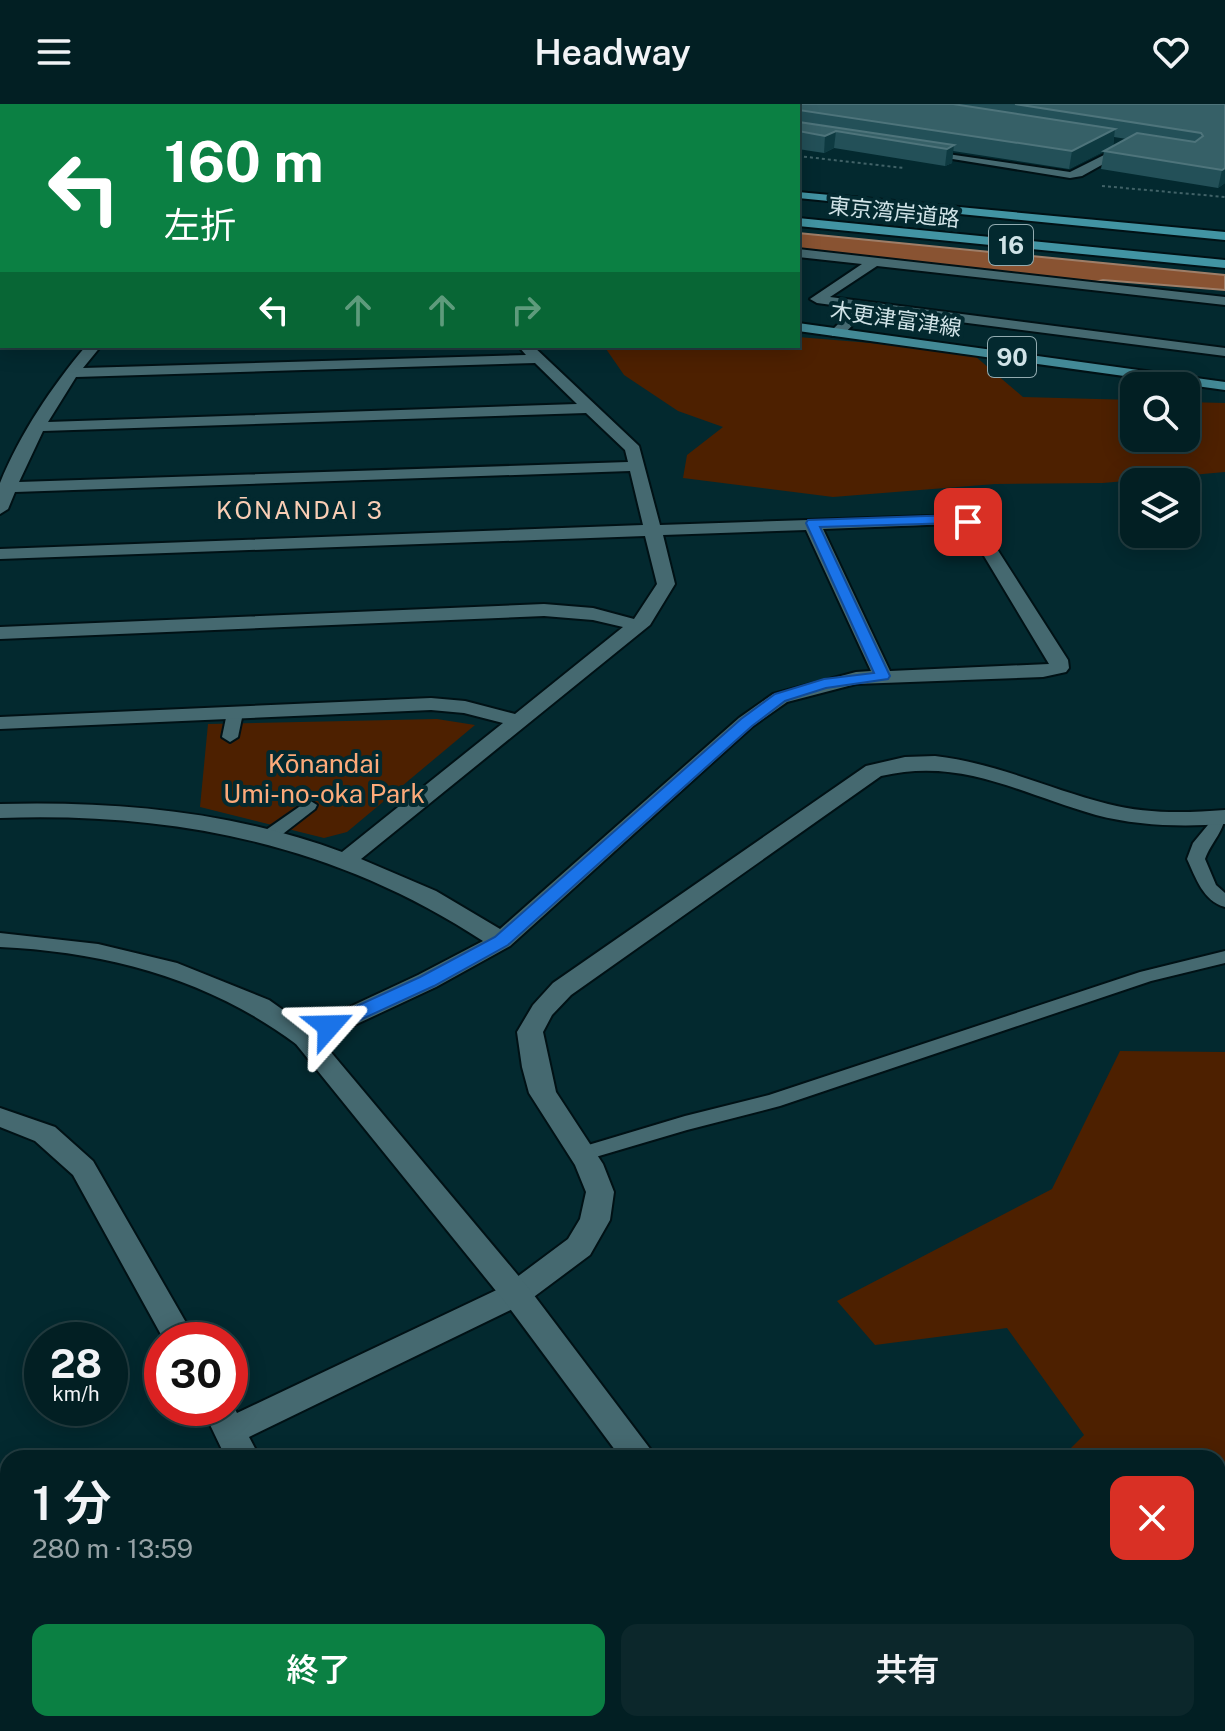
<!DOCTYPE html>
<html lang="ja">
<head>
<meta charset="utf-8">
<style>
  :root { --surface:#021f23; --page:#0c272b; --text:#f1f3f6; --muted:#96a2a6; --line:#233d41; --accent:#0b8043 }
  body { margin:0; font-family:"Public Sans","Noto Sans JP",sans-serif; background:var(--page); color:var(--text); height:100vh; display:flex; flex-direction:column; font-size:30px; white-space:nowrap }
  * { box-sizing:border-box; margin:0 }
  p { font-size:26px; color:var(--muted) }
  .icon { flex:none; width:44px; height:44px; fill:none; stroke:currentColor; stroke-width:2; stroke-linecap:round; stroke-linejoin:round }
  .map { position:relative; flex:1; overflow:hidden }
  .side { position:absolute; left:0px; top:1346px; width:1226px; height:282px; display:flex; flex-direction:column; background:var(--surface); border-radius:24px 24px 0 0; box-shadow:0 4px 20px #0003,0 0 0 2px var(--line) }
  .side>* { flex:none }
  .top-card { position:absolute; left:0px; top:0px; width:800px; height:244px; box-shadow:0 4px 20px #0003,0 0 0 2px var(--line); background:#0b8043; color:#fff; overflow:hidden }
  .buttons { position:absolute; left:1120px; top:268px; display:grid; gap:16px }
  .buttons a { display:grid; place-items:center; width:80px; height:80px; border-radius:16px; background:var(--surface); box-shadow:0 4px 20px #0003,0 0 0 2px var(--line); font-size:40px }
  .speed { position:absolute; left:24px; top:1218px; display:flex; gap:16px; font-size:40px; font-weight:700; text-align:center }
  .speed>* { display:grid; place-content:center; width:104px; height:104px; border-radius:50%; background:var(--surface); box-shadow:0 4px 20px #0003,0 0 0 2px var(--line); line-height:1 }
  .speed small { font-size:20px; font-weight:400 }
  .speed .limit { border:12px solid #d22; background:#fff; color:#111 }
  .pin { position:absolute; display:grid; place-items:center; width:68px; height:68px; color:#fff; margin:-34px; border-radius:16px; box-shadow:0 4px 12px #0006 }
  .me { position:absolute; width:88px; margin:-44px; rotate:65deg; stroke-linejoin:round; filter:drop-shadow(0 0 6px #0008) }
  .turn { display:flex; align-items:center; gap:28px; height:168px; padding:0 32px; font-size:36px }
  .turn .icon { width:104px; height:104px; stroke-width:2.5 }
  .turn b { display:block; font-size:56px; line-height:68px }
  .lanes { display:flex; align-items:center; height:76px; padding:0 32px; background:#0003; justify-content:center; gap:40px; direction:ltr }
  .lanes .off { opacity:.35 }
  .round { display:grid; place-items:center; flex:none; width:84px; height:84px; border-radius:16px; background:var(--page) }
  .head { display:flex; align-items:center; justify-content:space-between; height:136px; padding:0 32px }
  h1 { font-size:48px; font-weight:600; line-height:60px }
  .button { display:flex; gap:16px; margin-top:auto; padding:16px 32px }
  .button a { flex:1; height:92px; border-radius:16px; background:var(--accent); color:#fff; font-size:32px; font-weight:600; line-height:92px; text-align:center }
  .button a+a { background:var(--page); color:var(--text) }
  header { display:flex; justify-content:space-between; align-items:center; height:104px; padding:0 32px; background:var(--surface); font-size:36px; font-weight:600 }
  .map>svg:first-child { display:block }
</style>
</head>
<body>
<header><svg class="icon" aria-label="menu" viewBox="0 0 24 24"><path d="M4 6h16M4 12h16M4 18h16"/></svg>Headway<svg class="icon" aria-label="heart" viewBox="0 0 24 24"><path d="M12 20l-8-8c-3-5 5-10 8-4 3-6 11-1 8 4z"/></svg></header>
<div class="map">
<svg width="1225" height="1627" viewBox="0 0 1225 1627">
  <rect width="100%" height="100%" fill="#03292f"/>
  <g fill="#4d2000">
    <path d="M798,233L969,247L1023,293L1134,296V334H1186V298L1225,299V368L1103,379L995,380L833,393L683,374L687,351L723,323L678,307L624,271L604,242H798Z"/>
    <path d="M437,615L475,621L347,728L324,734L200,703L208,620Z"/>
    <path d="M1120,947L1225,948V1627H1022L1016,1620H1218V1354H1061L1084,1331L1007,1224L875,1241L837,1197L1052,1085Z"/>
  </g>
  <path fill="#895332" stroke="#9e7e68" stroke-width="2" d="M798,129L1225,171V186L1103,176L1091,179L798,147Z"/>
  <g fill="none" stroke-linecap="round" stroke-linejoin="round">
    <g stroke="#001115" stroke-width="4">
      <g id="service">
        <rect x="0" y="31" width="2" height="4"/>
        <rect x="0" y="45" width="2" height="4"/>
        <path d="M235,604L243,609L238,633L230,638L222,633L227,609Z"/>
        <path d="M309,696L317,701L315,705L275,736H263L261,732L263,728Z"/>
        <path d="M1225,709C1225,727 1211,738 1205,755L1216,781L1225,789V803C1203,797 1196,774 1187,755L1193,739L1217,710Z"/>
        <path d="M1225,847V859L1151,877L780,1002L687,1026L582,1057L575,1055L571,1050L575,1045L685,1012L769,991L1140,868Z"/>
        <path d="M981,1620H1017L1014,1627H978Z"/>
      </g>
    </g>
    <g stroke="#001115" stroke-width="4">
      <g id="minor">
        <path d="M467,0H489L490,2H468Z"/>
        <path d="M605,0H619L604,2Z"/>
        <path d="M1130,38L1134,39V43L1082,72L1070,74L915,49L920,46L1070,68Z"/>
        <path d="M798,145L1225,193V201L877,162L830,193L1225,244V252L867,206L842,232H832V226L855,204L817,199L810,195L862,160L798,153Z"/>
        <path d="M0,198H2L0,207Z"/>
        <path d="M86,242H101L83,264L526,251L518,242H533L639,342L660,421L962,411L981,420L1068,556L1069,564L1066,568L1043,573L856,580L787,598L753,622L510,842L436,883L314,940L305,943L296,940L292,934L296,928L418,871L483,837C335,740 175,708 0,714V700C115,697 233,707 342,748L503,619L464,609L431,606L0,625V613L431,594L465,597L515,610L623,523L593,516L544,512L0,535V523L544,500L593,504L634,515L657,480L645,432L0,455V445L643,421L630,367L15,388L8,405L0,410C0,402 0,387 0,379C20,330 52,282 86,242ZM535,259L577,300L48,318L76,273ZM586,309L625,346L628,358L19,378L43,327ZM953,420L969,427L1049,560L890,567L823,425ZM806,426L871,567L856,568L773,590L739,614L500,825L436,787L361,755L650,521L675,480L663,431Z"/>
        <path d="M935,652C996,659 1049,685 1108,700C1146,710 1186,709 1225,706V720C1182,723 1138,722 1096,711C1020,690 963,653 881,672L571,891L552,911L543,928L556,988L603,1060L614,1088L610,1116L590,1151L527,1198L249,1333L260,1354H226L202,1304H230V1296L237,1309L505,1182L568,1135L580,1115L586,1088L575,1061L529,989L522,963L517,928L533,901L553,879L866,662L905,653Z"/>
        <path d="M0,1004L55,1023L93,1057L196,1236H164L73,1071L35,1037L0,1023Z"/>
        <path d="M336,1620H374L375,1627H337Z"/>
      </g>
    </g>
    <g stroke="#001115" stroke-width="4">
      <g id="tertiary">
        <path d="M0,829L98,840L177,859L269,896L314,928L527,1182L657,1354H621L505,1198L296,940C209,875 107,848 0,843Z"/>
        <path d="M822,1620H862L865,1627H825Z"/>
      </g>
    </g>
    <g stroke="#001115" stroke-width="4">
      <g id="primary">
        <path d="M0,121L2,122V130L0,129Z"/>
        <path d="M798,219L1225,278V286L798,227Z"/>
      </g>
    </g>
    <g stroke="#001115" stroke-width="4">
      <g id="trunk">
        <path d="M52,0H70L71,2H53Z"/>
        <path d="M182,0H201L202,2H183Z"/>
        <path d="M798,88L1225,128V136L798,94Z"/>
        <path d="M798,114L1225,156V164L798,122Z"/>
      </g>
    </g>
    <g stroke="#001115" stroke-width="4">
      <g id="motorway">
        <path d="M2,109V117L0,118V110Z"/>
        <path d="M2,156V164L0,165V157Z"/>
      </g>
    </g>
    <g stroke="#416267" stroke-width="2" stroke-dasharray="3 3" stroke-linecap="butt">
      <path d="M405,0L417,2"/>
      <path d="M798,52L904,64"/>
      <path d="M1102,82L1225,93"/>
    </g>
    <use href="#service" fill="#456970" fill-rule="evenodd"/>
    <use href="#minor" fill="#456970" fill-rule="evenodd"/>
    <use href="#tertiary" fill="#456970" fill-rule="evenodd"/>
    <use href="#primary" fill="#438996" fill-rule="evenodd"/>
    <use href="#trunk" fill="#4294a3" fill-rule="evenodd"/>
    <use href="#motorway" fill="#419fb0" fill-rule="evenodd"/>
  </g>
  <path fill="#235058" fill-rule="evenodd" d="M666,0H1225V79L1218,84L1101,65L1104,47L1106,46L1069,65L953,47L952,59L945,62L834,44L824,49L798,45V2ZM1114,33L1127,35L1113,42Z"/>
  <g fill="#0e3a41">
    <path d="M1115,25L1113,43L1069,65L1072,47Z"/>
    <path d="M836,27L834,44L824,49L825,32Z"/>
    <path d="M954,41L952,59L945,62L947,45Z"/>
    <path d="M1225,64V79L1218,84L1222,66Z"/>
  </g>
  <g fill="#366067" stroke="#4e747b" stroke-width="2">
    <path d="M666,0H953L1115,25L1072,47L799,6L798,8V2H661Z"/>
    <path d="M1015,0H1225V64L1222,66L1104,47L1137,29L1195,38L1203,32L1201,29Z"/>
    <path d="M798,16L799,18L954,41L947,45L836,27L825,32L798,27Z"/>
  </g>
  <path fill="#1a73e8" stroke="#114b97" stroke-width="2" d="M956,411L975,418L968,422L956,419L820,423L890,572L888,575L826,584L785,597L752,622L508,841L434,882L336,927H322L319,922L322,918L420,873L495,833L741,615L775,590L824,575L874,569L806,419L808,416Z"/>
  <g text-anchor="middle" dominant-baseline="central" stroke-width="8" stroke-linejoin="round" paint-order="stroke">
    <g font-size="22" fill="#d0e3e7" stroke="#03292f">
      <text transform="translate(894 108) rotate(6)">東京湾岸道路</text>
      <text transform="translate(896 215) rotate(8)">木更津富津線</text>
    </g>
    <g fill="#03292f" stroke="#92abb0" stroke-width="2">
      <rect x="989" y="121" width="44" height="40" rx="6"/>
      <rect x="988" y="233" width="48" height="40" rx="6"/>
    </g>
    <g font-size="24" font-weight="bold" fill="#d0e3e7">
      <text x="1011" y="141">16</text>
      <text x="1012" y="253">90</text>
    </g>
    <g font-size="24" letter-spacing="2" fill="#faceb5" stroke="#03292f">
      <text x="300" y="406">KŌNANDAI 3</text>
    </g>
    <g font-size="26" fill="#fcaa7a" stroke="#03292f">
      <text x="324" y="659">Kōnandai<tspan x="324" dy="30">Umi-no-oka Park</tspan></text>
    </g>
  </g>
</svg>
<div class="buttons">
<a><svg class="icon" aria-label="search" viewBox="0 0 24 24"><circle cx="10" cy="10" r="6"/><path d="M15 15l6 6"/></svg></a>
<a><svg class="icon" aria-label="layers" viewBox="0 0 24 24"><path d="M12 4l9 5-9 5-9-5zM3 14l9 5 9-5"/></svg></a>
</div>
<div class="speed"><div>28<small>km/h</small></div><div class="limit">30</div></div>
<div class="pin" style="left:968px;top:418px;background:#d93025"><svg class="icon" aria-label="arrive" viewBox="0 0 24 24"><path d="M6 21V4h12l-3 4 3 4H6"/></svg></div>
<svg class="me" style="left:329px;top:922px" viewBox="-20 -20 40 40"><path d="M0-17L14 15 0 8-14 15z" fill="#1a73e8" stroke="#fff" stroke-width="4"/></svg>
<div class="top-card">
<div class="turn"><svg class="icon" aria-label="left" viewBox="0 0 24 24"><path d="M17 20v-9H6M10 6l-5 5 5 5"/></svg><div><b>160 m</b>左折</div></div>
<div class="lanes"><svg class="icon" aria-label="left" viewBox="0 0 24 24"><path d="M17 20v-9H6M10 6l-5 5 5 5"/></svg><svg class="icon off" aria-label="ahead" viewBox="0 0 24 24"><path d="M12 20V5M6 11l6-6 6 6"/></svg><svg class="icon off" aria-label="ahead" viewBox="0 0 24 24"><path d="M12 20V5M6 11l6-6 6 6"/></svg><svg class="icon off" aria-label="right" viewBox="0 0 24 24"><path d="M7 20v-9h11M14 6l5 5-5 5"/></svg></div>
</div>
<section class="side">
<div class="head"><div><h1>1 分</h1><p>280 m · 13:59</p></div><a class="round" style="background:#d93025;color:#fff"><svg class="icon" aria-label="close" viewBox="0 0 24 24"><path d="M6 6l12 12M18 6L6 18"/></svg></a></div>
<div class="button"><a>終了</a><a>共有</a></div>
</section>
</div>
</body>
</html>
